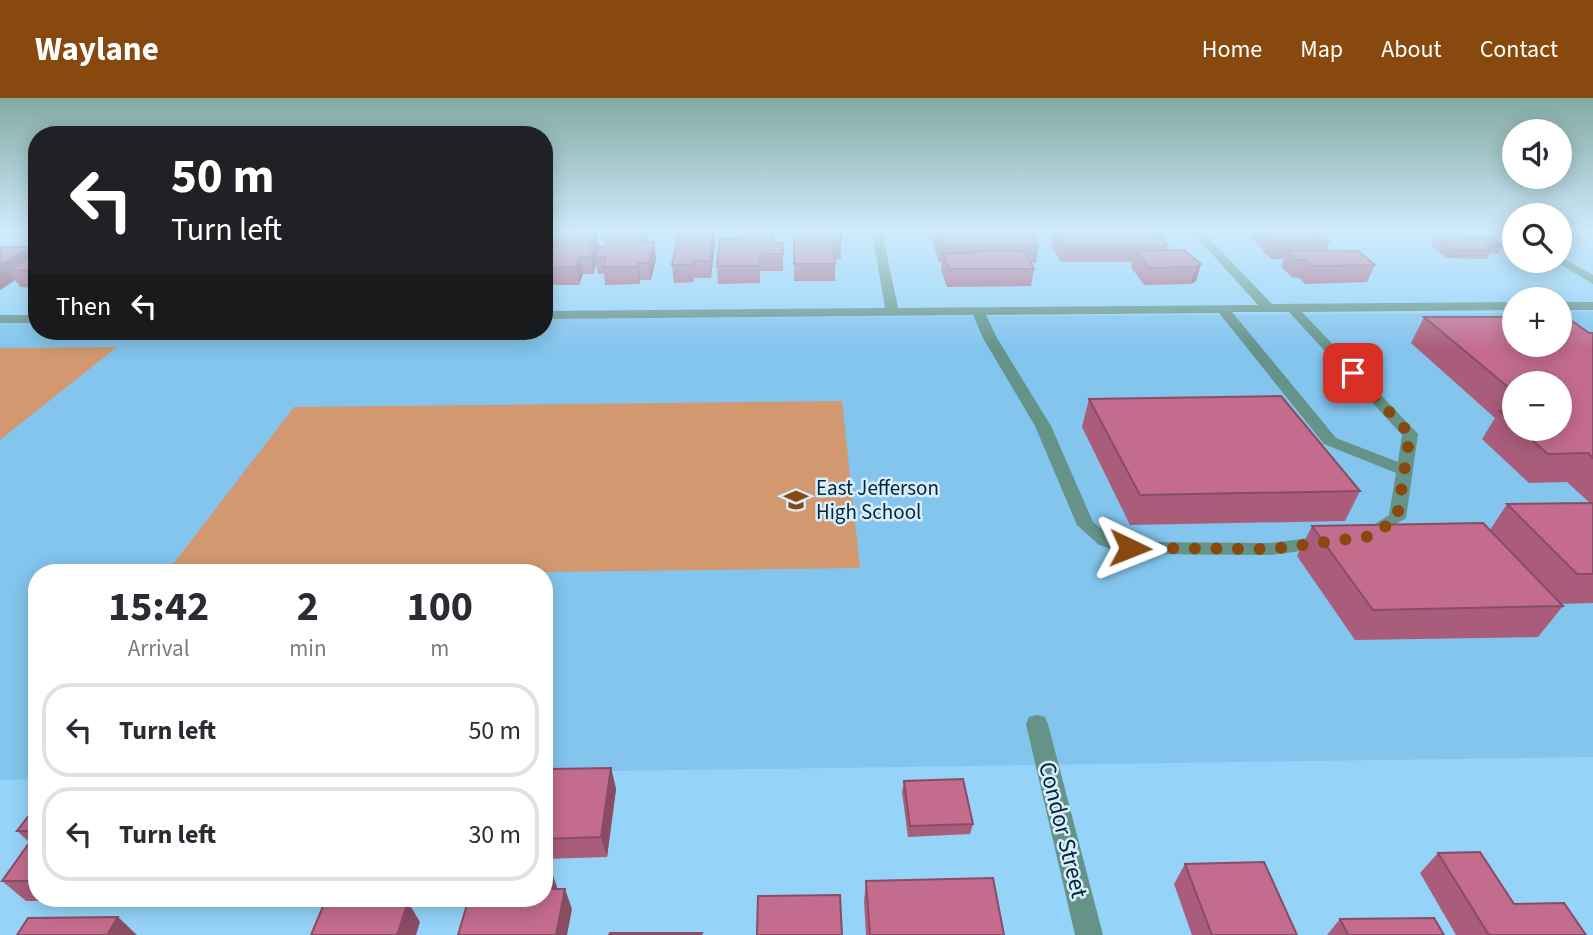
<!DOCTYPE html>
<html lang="en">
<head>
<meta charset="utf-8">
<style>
  :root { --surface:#fff; --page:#f2f2f3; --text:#2b2b33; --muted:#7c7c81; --line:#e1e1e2; --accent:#88490f }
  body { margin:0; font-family:"Source Sans 3",sans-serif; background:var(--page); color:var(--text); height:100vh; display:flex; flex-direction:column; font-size:26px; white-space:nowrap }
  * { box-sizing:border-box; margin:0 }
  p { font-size:23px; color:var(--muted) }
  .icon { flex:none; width:38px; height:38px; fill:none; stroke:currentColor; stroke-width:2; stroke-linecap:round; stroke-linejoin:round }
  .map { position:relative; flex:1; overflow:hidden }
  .side { position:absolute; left:28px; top:466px; width:525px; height:343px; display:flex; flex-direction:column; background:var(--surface); border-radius:28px; box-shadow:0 4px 18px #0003 }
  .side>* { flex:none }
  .hud { position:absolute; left:28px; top:28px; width:525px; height:214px; border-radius:28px; box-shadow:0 4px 18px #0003; background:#202124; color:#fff; overflow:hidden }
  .controls { position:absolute; left:1502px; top:21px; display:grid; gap:14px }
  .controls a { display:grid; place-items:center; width:70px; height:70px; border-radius:50%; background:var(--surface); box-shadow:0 4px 18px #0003; font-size:35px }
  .pin { position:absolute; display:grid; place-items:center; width:60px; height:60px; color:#fff; margin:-30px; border-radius:14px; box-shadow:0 4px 10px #0006 }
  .me { position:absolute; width:77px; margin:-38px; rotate:92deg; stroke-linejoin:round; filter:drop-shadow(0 0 5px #0008) }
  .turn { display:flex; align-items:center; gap:24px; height:147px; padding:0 28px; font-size:32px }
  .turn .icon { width:91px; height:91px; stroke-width:2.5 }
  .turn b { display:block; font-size:49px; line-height:60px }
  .then { display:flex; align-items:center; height:66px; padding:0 28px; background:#0003; gap:14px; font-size:26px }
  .eta { display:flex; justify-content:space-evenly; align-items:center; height:119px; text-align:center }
  .eta b { font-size:42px; font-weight:700; line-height:49px }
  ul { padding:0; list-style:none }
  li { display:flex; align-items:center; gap:21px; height:94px; margin:0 14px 10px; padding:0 14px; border:4px solid var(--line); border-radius:28px }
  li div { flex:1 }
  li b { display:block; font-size:26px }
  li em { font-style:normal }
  header { display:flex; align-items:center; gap:42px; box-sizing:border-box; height:98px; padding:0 35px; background:var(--accent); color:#fff }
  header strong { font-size:33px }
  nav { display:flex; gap:38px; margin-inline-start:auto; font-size:24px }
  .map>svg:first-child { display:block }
</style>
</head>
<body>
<header>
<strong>Waylane</strong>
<nav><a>Home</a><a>Map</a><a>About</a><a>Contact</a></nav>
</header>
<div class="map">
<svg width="1593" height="837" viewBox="0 0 1593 837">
  <rect width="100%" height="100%" fill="#95d3f9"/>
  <path fill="#83c5ed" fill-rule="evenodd" d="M1593,214V659L544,674V474H37V681L0,682V225H37V233H544V221L1514,215V247H1559V215ZM1514,285H1559V331H1514Z"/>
  <g fill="#d29970">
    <path d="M117,249L0,342V250Z"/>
    <path d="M842,303L860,470L544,474H167L294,309Z"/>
  </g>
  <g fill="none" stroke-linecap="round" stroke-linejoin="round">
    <g fill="#659387" fill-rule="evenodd">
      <path d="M872,134H882L898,210L1258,207L1192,134H1203L1272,206L1514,204V212L1302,214L1418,336L1406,420L1366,444L1357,438L1389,417L1396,375L1324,346L1219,215L986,217L997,240L1051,328L1093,424L1111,439L1130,444L1271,445L1325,438L1334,444L1325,450L1271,457L1130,456L1099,447L1077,427L1035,328L983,240L973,217L544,221V213L885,210ZM1232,214H1289L1402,337L1398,364L1336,340Z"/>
      <path d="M1559,158L1593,177V186L1555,163H1559Z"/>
      <rect x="1559" y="204" width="34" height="8"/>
      <rect x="0" y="217" width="37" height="8"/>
      <path d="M1037,617L1045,619L1048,626L1103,837H1075L1026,626L1029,619Z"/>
    </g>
  </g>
  <g fill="#a95d7a" fill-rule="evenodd">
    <path d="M544,134H555L553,137H544Z"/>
    <path d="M559,134H596L599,149L596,158L649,144H654L656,161L651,182H640V186L605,187L604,176H598L596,167L593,176H583L579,187H545L544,145L554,144Z"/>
    <path d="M650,134H666L665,136H650Z"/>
    <path d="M669,134H714L715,145L711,180H694L693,184L674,185L672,167L679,135H669Z"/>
    <path d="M794,134L841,144V161H835V183H794Z"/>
    <path d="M927,134H1003L1039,148L1036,165H1031L1034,171L1031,188L947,189L941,172L942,164H939L932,143H930Z"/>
    <path d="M1053,134H1162L1164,136L1162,142L1168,147L1167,152L1201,166L1196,183L1191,186L1144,187L1131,169L1132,164H1061L1051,147Z"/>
    <path d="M1244,134H1332L1330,138H1311L1329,144L1326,152L1375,167L1367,184L1305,186L1299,180L1292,179L1281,169L1284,161H1271L1252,141L1254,136L1245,135Z"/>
    <path d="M1435,139L1502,148L1498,156H1490L1487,161L1447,160L1431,148Z"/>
    <path d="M773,145H783V173H760V185L718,186L717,168Z"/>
    <path d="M0,149H30L35,156L37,155V190L20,189L15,182L0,192Z"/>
    <path d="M1424,219L1593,235V505L1560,506L1563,508L1538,539L1355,542L1297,458L1312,428L1490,432L1507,406L1590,405L1567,384L1529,385L1482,341L1495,320L1411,245ZM1514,285L1559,331H1514Z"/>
    <path d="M1089,301L1360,393L1345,423L1130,427L1082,329Z"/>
    <path d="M611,670L616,691L607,759L544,761V698Z"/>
    <path d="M904,683L973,726L970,736L908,739L902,694Z"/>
    <path d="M37,707V800H62L60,803H26L2,783L29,744L17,733Z"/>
    <path d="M1438,755L1514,806L1586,837H1456L1420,775Z"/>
    <path d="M1185,766L1297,837H1192L1174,786Z"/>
    <path d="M866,783L1004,837H866L864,803Z"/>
    <path d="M152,800H199L195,806L158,807Z"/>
    <path d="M1340,821L1444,837H1327Z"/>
  </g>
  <g fill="#894c63">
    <path d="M596,134L599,149L596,157V167L593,176L590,148Z"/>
    <path d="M648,134L649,150L644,144Z"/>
    <path d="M713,134H714L715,145L711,180L710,163Z"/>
    <path d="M654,144L656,161L651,182L649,165Z"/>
    <path d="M30,149L37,160L10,172L15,182L0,192V167Z"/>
    <path d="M580,159L583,176L579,187L576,169Z"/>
    <path d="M638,165L640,182V186L637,169Z"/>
    <path d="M1201,166L1196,183L1191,186L1196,169Z"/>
    <path d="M611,670L616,691L607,759L601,739Z"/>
    <path d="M550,769L557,789L552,812L544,792Z"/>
    <path d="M565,791L572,811L567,837H556Z"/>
    <path d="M189,800H199L195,806Z"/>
    <path d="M408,804L420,824L416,837H397Z"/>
    <path d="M118,819L137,837H107Z"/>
  </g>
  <g fill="#c46c8e" stroke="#894c63" stroke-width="2">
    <path d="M559,134H596L590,148H594L591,159H580L576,169L544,170V145L554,144Z"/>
    <path d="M610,134H647L644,144H654L649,165H638L637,169H603L606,159H595L599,149H604Z"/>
    <path d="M679,134H713L710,163H693L692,167H672Z"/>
    <path d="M794,134H840L841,144H833L835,166H794Z"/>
    <path d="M936,134L1032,135L1039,148L941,147Z"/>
    <path d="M1056,134H1162L1164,136H1155L1168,147L1064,148Z"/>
    <path d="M1266,134H1307L1312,139H1323L1329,144H1277Z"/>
    <path d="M743,137H773V145H783V156H760L759,168H717L720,141H743Z"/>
    <path d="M1435,139L1492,140L1502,148L1485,147L1492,152H1451Z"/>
    <path d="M0,149H30L0,167Z"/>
    <path d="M1135,152H1184L1201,166L1196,169L1149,170Z"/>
    <path d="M1287,152L1358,153L1375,167L1312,168L1306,162H1298Z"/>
    <path d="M975,153H1024L1034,171H949L943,156L976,155Z"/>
    <path d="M36,155L37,173L10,172Z"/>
    <path d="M1559,218H1565L1589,235H1593V360L1588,355L1548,356L1519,331H1559V285H1514V294L1424,219H1514V247H1559Z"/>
    <path d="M1281,298L1360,393L1140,397L1089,301Z"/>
    <path d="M1499,313H1514V326Z"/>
    <path d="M1593,405V476H1577L1507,406Z"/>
    <path d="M1483,425L1563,508L1373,512L1312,428Z"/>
    <path d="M611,670L601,739L544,741V698L551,671Z"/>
    <path d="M963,681L973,726L910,728L904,683Z"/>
    <path d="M37,707V733H17Z"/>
    <path d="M37,734V783H2Z"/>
    <path d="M1480,754L1514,806L1564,805L1586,837H1489L1438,755Z"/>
    <path d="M1264,764L1297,837H1212L1185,766Z"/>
    <path d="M544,769H550L544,791Z"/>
    <path d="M993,780L1004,837H870L866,783Z"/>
    <path d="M544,791H565L556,837H458L469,800H544Z"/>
    <path d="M840,797L842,837H757L758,798Z"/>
    <path d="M408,804L397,837H311L324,806Z"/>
    <path d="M118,819L107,837H17L28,820Z"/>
    <path d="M1434,820L1444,837H1348L1340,821Z"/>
    <path d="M610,835H702L701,837H609Z"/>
  </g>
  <linearGradient id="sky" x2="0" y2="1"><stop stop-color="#83a9a3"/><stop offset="0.53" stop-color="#cfebfc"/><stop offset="1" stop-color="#cfebfc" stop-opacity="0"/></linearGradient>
  <rect width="1593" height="251" fill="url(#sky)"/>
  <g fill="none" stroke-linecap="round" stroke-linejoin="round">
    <path stroke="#88490f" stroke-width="12" stroke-dasharray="0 21.6" d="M1130,450L1271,451L1372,438L1397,420L1410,336L1353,275"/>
  </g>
  <defs>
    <g id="school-bare" transform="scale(1.89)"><path d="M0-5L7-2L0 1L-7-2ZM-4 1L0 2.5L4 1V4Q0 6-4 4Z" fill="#88490f" stroke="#d8eefd" stroke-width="2.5" paint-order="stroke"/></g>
  </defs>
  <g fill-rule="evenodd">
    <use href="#school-bare" x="796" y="402"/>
  </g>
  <g text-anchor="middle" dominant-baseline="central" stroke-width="5" stroke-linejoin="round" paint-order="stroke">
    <g font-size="21" fill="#022537" stroke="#d8eefd" text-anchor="start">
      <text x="816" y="390">East Jefferson<tspan x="816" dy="24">High School</tspan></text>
    </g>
    <g font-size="24" fill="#022537" stroke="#d8eefd">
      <text transform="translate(1063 732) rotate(76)">Condor Street</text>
    </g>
  </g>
</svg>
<div class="controls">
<a><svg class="icon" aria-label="sound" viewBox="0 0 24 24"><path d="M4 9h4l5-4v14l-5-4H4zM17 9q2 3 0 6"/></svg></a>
<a><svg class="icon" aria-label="search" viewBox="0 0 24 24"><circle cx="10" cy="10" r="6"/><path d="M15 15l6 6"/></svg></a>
<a>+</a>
<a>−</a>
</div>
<div class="pin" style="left:1353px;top:275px;background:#d93025"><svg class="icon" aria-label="arrive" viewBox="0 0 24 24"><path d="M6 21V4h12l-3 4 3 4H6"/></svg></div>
<svg class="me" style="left:1130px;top:450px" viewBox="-20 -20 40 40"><path d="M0-17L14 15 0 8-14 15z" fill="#88490f" stroke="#fff" stroke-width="4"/></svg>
<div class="hud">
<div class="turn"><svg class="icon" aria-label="left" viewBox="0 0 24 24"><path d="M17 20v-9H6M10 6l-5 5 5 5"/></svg><div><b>50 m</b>Turn left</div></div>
<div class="then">Then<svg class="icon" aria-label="left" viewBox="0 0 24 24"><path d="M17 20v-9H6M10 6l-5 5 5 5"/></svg></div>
</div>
<section class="side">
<div class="eta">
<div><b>15:42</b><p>Arrival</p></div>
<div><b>2</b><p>min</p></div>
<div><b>100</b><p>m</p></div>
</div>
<ul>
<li><svg class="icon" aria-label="left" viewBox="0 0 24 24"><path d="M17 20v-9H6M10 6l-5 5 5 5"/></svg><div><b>Turn left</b></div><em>50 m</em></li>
<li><svg class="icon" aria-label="left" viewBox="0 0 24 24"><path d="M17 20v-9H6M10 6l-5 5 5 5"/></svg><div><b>Turn left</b></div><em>30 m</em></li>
</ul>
</section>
</div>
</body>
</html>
